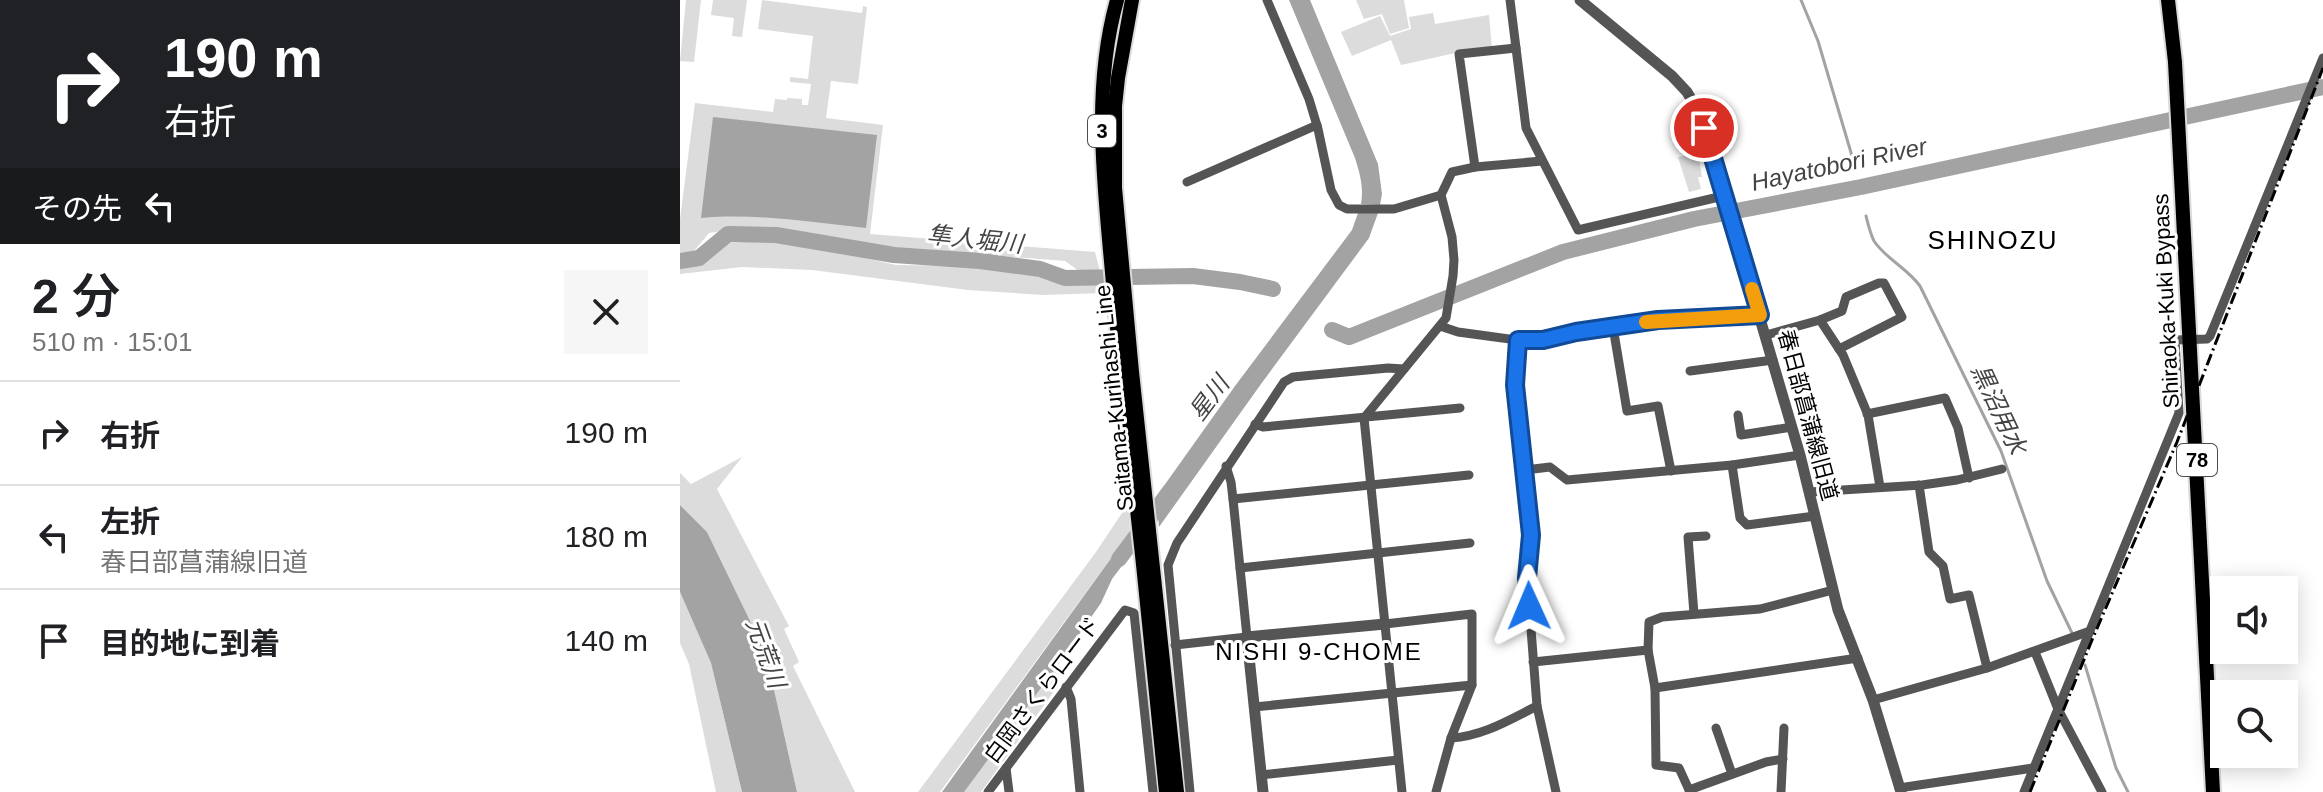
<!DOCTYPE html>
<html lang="ja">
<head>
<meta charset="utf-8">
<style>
  :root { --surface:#fff; --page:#f6f6f6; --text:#202124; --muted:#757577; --line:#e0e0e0 }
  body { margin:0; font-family:Arial,"Noto Sans JP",sans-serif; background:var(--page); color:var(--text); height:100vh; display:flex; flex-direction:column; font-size:30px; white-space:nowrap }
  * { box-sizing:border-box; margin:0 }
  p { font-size:26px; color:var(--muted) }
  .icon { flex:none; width:44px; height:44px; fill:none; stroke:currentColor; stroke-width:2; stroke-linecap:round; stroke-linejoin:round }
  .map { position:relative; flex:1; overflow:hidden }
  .drawer { display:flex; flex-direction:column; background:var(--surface); width:680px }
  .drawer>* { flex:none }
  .guide { background:#202124; color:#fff; overflow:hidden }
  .buttons { position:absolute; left:1530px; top:576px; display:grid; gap:16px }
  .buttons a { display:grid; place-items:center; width:88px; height:88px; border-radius:0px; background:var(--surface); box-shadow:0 4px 20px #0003; font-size:40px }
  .pin { position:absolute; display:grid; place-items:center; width:68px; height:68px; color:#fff; margin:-34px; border:4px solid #fff; border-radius:50%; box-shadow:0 2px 8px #0007 }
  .me { position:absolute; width:88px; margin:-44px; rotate:359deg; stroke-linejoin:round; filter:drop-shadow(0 0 6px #0008) }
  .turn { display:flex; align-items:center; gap:28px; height:168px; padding:0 32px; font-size:36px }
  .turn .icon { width:104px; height:104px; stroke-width:2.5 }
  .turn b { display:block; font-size:56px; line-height:68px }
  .then { display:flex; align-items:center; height:76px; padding:0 32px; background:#0003; gap:16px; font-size:30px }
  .round { display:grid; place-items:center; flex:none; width:84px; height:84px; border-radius:0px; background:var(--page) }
  .summary { display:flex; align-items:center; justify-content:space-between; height:136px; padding:0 32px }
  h1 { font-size:48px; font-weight:600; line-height:60px }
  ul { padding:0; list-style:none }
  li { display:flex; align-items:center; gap:24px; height:104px; padding:0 32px; border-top:2px solid var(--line) }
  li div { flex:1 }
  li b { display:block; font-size:30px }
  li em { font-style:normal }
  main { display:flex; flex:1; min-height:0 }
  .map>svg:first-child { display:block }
</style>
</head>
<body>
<main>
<section class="drawer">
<div class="guide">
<div class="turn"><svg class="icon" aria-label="right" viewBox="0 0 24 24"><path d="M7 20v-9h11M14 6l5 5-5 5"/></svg><div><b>190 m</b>右折</div></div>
<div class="then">その先<svg class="icon" aria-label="left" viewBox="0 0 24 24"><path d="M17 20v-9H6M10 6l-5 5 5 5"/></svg></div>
</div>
<div class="summary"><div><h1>2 分</h1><p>510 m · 15:01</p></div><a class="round"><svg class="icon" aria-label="close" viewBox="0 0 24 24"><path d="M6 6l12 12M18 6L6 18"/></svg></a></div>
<ul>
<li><svg class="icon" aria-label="right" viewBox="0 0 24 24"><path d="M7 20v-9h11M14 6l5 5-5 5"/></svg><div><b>右折</b></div><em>190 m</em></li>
<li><svg class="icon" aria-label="left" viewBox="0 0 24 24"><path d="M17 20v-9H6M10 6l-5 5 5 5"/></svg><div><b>左折</b><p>春日部菖蒲線旧道</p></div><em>180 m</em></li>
<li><svg class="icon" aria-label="arrive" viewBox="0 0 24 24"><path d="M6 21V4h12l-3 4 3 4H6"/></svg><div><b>目的地に到着</b></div><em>140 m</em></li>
</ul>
</section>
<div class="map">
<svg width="1643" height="792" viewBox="0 0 1643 792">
  <rect width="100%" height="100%" fill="#fff"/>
  <g fill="#dcdcdc">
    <path d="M6,0H21L14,62L0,61Z"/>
    <path d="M33,0H67L62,37L52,36L54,18L31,15Z"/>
    <path d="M82,0L182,13L183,6L187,7L178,84L151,81L146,118L203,125L190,234L415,252L420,271H399L385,261C316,255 245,253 176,244C122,237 85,223 29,233L14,251L0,255V219L15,103L93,112L95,99L107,100V98L122,99V105H128L131,84L110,82V77L128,79L133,36L78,29Z"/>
    <path d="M676,0H724L729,28L710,34L702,14L684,19Z"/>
    <path d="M753,13L755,24L809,15L812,48L780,52L721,65L711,40L672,56L661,32L700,16L710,36L731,29L729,17Z"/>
    <path d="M1018,153L1022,177H1018L1021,189L1009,192L998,157Z"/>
    <path d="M85,241L144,249L216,265L291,266L346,274L384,282H421L422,293L363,295L288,290L132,270L62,267L0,274V266L21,260L48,243Z"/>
    <path d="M62,457L37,489L109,626L104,629L119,662L113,666L175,792H117L86,654L27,532L0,505V473L11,484Z"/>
    <path d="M448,504L450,532L260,792H238L416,552Z"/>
    <path d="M0,592L31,663L62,792H36L9,664L0,643Z"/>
    <path d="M379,659L378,686L301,792H281Z"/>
  </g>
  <g fill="#a3a3a3">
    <path d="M609,0H630L698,164L702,194L700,205L681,204C684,188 680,174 675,158Z"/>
    <path d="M33,117L197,135L186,228C131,222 76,213 21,218Z"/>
    <path d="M678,213H698L689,238L581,384L479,527L476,497L555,386L672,230Z"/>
    <path d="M0,505L27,532L86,654L117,792H62L31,663L0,592Z"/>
    <path d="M450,532L454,550L432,579L421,603L372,673L284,792H262Z"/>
  </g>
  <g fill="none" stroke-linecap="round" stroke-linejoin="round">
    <g stroke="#a3a3a3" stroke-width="3">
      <path d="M1121,0L1138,41L1172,156"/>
      <path d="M1186,216C1188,224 1190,233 1194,241C1206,259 1227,268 1240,286L1321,451L1367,581L1392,633"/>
      <path d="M1405,665L1436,768L1448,792"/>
    </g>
    <g stroke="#a3a3a3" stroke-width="16">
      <path d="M0,261L19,258L48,234L96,235L214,255L300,261L360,269L385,278L513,276L560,282L593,289"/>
      <path d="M652,330L669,337L883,252L1014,219L1181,187L1643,87"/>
      <path d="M439,559L490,491"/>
    </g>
    <g stroke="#dbdbdb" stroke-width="18">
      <g id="primary">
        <path d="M437,0C411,93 425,189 433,284C441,381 454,477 464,574C472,647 478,719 486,792"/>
        <path d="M452,0L438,78L435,106V188L452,372L497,792"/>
        <path d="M1488,0L1495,62L1533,792"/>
      </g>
    </g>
    <g stroke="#555" stroke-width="9">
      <path d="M587,0L629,99L638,129L651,190L659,205L667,209H714L761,195"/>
      <path d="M830,0L846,128L898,230L1043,196"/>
      <path d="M795,167L779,54L836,48"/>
      <path d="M507,182L637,125"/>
      <path d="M1140,320L1163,355L1188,415L1200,487"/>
      <path d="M760,326L778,332L852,342L896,332L978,320L1080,315"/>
      <path d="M933,327L947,411L978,406L991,471"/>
      <path d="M1086,335L1140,320L1162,311L1166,297L1199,283H1204L1222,317L1159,349"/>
      <path d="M1010,371L1093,360"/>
      <path d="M1187,414L1265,398L1278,428L1289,478"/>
      <path d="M1058,415L1061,435L1112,427"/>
      <path d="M575,424L583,427L780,408"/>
      <path d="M1052,465L1060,518L1067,525L1135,516"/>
      <path d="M845,470L870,467L887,480L1052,465L1120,455"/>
      <path d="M1239,485L1249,552L1263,566L1270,599L1289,595L1307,668"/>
      <path d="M1130,492L1242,485L1277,480L1322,469"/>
      <path d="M553,499L789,475"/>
      <path d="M560,568L790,543"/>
      <path d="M1014,614L1008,537L1026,536"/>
      <path d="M705,624L792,614V685L771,738L756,792"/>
      <path d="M495,645L567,637L553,499L551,482L546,466"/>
      <path d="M968,650L969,622L982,617L1080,609L1153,590"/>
      <path d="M1355,652L1378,709L1422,792"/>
      <path d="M853,662L968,650L975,688L1178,658"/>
      <path d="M386,687L391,699L400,792"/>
      <path d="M975,688L976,765L999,768L1010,792"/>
      <path d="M1193,700L1307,668L1410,631"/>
      <path d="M857,706L876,792"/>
      <path d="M574,707L792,685"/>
      <path d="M1036,728L1052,774"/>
      <path d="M771,738C803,736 829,720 857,706L847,578L851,535L835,385L838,340"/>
      <path d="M326,768L329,792"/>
      <path d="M581,775L718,760"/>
      <path d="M1219,788L1353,768"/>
      <path d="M1009,790L1086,762L1103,759"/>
      <path d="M308,792L445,610L454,613L473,792"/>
      <path d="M510,792L488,565L497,543L604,382L613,377L708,368L724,369"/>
      <path d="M722,792L684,418L766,318L773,276L774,260L772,237L761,195L772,172L795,167L862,161"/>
      <path d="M1101,792L1104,728"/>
      <path d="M1344,792L1499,413L1495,340L1527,339L1530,336L1643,58"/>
    </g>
    <g stroke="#555" stroke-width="11">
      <path d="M900,0L992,76L1007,92L1017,109L1024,128L1120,455L1158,610L1193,700L1221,792"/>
      <path d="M583,792L567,637L705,624"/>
    </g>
    <use href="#primary" stroke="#000" stroke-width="14"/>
    <path stroke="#000" stroke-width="3" stroke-dasharray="12 4 2 4" stroke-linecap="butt" d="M1350,792L1412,640L1497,442L1643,68"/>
  </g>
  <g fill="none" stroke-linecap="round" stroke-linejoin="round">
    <g stroke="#114b97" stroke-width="20">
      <path id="route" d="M849,606L847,578L851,535L835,385L838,340H863L896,332L978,320L1080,315L1024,128"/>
    </g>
    <use href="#route" stroke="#1a73e8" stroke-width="14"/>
    <path stroke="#f59e0b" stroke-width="14" d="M966,322L1080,315L1072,289"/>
  </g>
  <g text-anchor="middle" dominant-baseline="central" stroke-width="6" stroke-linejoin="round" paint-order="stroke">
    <g fill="#fff" stroke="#4c4c4c" stroke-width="2">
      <rect x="408" y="115" width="28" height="32" rx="6"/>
      <rect x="1497" y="444" width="40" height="32" rx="6"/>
    </g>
    <g font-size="20" font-weight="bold" fill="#000">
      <text x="422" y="131">3</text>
      <text x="1517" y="460">78</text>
    </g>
    <g font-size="22" fill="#000" stroke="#fff">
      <text transform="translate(1486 301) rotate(-93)">Shiraoka-Kuki Bypass</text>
      <text transform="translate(434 398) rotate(-96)">Saitama-Kurihashi Line</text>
      <text transform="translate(1128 415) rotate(75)">春日部菖蒲線旧道</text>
      <text transform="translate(362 690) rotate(-53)">白岡さくらロード</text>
    </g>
    <g font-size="24" font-style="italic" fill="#444" stroke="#fff">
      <text transform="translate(1159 164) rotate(-12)">Hayatobori River</text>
      <text transform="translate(295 239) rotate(6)">隼人堀川</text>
      <text transform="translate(529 398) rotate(-53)">星川</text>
      <text transform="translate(1319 409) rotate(65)">黒沼用水</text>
      <text transform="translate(86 653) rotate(70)">元荒川</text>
    </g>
    <g font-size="24" letter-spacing="2" fill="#000" stroke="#fff">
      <text x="639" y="651">NISHI 9-CHOME</text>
    </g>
    <g font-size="26" letter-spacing="2" fill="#000" stroke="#fff">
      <text x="1313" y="240">SHINOZU</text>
    </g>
  </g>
</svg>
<div class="buttons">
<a><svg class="icon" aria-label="sound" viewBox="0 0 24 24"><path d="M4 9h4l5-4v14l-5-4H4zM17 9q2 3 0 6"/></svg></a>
<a><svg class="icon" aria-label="search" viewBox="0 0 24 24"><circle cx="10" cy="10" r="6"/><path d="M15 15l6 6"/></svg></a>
</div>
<div class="pin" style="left:1024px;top:128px;background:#d93025"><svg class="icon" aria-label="arrive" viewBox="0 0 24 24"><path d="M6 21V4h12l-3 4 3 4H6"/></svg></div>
<svg class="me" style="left:849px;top:606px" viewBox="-20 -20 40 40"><path d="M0-17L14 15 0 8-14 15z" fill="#1a73e8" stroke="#fff" stroke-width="4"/></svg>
</div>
</main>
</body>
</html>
